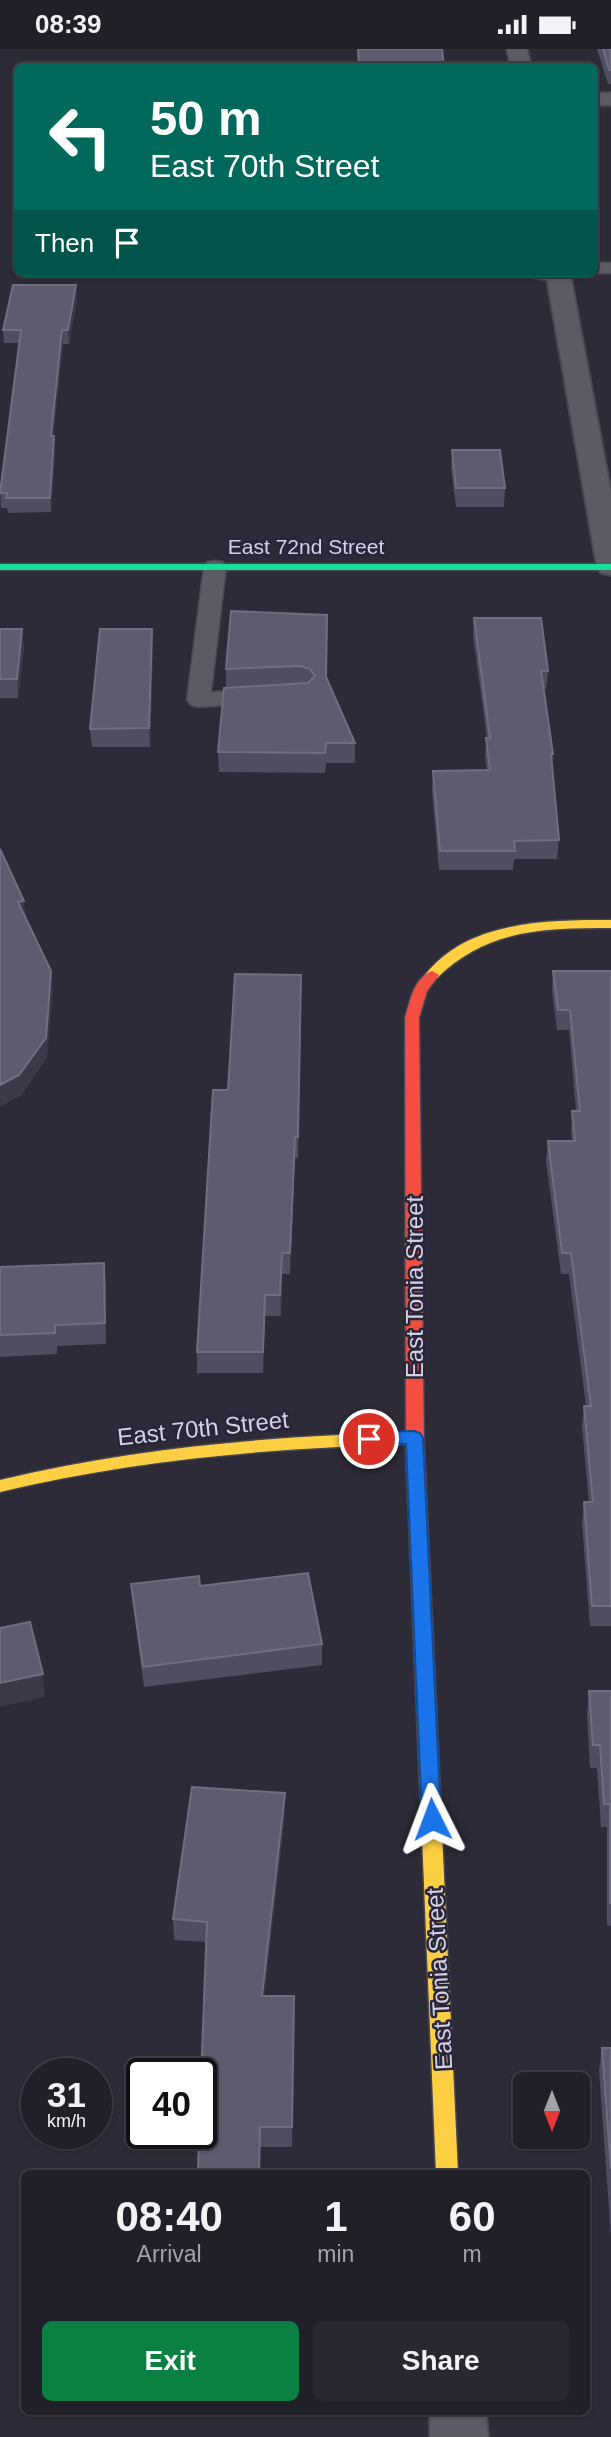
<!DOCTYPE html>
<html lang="en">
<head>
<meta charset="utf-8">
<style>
  :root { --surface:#212029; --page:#292831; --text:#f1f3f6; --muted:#a2a3a8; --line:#3e3e46; --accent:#0b8043 }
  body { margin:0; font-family:Arial,sans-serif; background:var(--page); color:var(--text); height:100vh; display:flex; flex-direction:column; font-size:26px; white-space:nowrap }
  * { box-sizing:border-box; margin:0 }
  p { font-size:23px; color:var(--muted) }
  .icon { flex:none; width:38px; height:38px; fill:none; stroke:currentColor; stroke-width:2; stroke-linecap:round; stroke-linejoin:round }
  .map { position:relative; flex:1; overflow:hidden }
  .details { position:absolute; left:21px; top:2121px; width:569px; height:245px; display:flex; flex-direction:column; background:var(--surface); border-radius:10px; box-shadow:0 2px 5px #0004,0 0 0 2px var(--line) }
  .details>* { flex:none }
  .hud { position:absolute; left:14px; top:14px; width:584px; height:214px; border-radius:10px; box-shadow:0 2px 5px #0004,0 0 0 2px var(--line); background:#00695c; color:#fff; overflow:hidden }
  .needle { width:46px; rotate:180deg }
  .tools { position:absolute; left:513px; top:2023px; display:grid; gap:14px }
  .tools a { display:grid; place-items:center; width:77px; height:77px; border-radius:10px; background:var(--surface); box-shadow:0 2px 5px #0004,0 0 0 2px var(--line); font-size:35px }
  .speed { position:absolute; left:21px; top:2009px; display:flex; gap:14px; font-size:35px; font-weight:700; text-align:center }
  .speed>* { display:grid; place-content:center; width:91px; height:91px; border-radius:50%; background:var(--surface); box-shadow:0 2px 5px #0004,0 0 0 2px var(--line); line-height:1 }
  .speed small { font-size:18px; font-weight:400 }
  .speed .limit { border:4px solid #111; border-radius:10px; background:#fff; color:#111 }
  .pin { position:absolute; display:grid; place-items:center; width:60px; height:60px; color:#fff; margin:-30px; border:4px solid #fff; border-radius:50%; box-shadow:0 2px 7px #0007 }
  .me { position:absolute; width:77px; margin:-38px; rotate:357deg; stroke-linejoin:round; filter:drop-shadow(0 0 5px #0008) }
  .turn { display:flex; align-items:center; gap:24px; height:147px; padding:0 21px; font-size:32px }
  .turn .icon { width:91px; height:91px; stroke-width:2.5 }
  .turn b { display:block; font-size:49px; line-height:60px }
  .then { display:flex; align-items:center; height:66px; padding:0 21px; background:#0003; gap:14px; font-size:26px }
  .eta { display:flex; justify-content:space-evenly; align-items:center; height:119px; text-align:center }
  .eta b { font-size:42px; font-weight:700; line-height:49px }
  .button { display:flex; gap:14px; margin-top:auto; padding:14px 21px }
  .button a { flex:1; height:80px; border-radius:10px; background:var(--accent); color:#fff; font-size:28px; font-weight:700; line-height:80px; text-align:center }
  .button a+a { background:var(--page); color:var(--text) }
  .status { display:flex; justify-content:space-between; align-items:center; height:49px; padding:0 35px; background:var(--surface); direction:ltr }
  .status svg { height:19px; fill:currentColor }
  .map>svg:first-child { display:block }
</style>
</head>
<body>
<div class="status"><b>08:39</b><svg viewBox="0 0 49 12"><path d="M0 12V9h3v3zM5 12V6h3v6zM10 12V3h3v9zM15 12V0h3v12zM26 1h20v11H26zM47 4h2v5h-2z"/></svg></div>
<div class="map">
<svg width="611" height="2388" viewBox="0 0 611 2388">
  <rect width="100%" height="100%" fill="#2c2b37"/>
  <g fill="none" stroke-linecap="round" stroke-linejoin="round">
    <g stroke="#484651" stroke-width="3">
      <g id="lane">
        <path d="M595,214H611V224H593Z"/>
        <path d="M526,224H564L567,228L558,233L529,228Z"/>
        <path d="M215,512L223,513L226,518L211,643L264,641L272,643L276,648L272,653L199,658L191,656L187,651L204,518L207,513Z"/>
      </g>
    </g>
    <g stroke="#484651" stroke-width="4">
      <g id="street">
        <path d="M507,0H527L531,18H511Z"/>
        <rect x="595" y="44" width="16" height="12"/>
        <path d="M546,224H570L611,444V526L601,524L597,518Z"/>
        <path d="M430,2362H486L488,2388H430Z"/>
      </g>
    </g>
    <g stroke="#484651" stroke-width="3">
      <g id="fast">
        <rect x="0" y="515" width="611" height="6"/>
        <path d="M415,1394L421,1396L424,1400L441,1763L438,1769L431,1771L424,1769L421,1763L406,1400L409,1396Z"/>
      </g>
    </g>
    <g stroke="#484651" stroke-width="3">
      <g id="slow">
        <path d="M611,871V879C544,879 487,880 437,929H427L425,926C468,871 548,871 611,871Z"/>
        <path d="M414,1383L420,1385L422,1389L420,1393L414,1395C274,1399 137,1410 0,1443V1431C137,1398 274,1387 414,1383Z"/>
        <path d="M431,1755L438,1757L441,1763L458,2124H436L421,1763L424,1757Z"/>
      </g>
    </g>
    <g stroke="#484651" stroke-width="3">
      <path id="jam" d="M432,922L439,926L427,942L419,969L424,1400L421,1404H409L406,1400L405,969C410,952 414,929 432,922Z"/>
    </g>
    <use href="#lane" fill="#5c5b65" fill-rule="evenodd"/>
    <use href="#street" fill="#5c5b65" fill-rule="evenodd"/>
    <use href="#fast" fill="#16e098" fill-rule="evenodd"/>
    <use href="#slow" fill="#ffcf43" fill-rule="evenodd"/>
    <use href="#jam" fill="#f24e42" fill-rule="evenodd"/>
  </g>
  <g fill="#4f4d5e">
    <path d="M597,0H611V35H608Z"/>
    <path d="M77,250L69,295H63L53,387L55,401L51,463L8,464L7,459H1L0,441L19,294H4L3,281Z"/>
    <path d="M452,401L505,439L504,458H456L451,419Z"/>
    <path d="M231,562L326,628L355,694V714H326L325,724L219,723L218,703L226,639V620Z"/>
    <path d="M474,569L548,622L546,640H543L553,705L552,718L559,791L557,810H514L513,821H439L432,741L433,722L487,721L485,708L487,689L473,587Z"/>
    <path d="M0,580H22L24,599L18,649H0Z"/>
    <path d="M152,580L153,598L150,698H92L90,680Z"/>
    <path d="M553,922H611V1577H590L582,1474L584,1453H589L582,1378L584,1357H586L569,1225H561L546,1112L548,1092H572L571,1082L572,1062H576L569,981H557L552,942Z"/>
    <path d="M301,946L298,1109H295L290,1225H282L281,1267H265L263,1324H197V1303L228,1041Z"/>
    <path d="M0,1218L106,1235V1295L57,1297V1305L0,1308Z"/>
    <path d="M131,1535L200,1537L322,1595V1616L144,1638L133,1556Z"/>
    <path d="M589,1642H611V1877L607,1876V1778H601L597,1719H590L587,1665Z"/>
    <path d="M285,1765L264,1947H294L292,2098H261L198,2124L206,1893L174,1891L173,1870Z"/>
    <path d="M602,1999H611V2188L599,2021Z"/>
  </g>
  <g fill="#3b3948">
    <path d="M76,236L77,250L69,295L68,281Z"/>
    <path d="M62,281L63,295L52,401L51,387Z"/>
    <path d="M54,387L55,401L51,463L50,449Z"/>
    <path d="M22,580L24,599L18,649L17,630Z"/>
    <path d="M152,580L153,598L150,698L149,679Z"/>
    <path d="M24,852L26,872L18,853Z"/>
    <path d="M51,922L53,943L47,1009L21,1047L0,1058V1036Z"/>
    <path d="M295,1088V1109L290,1225V1204Z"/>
    <path d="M282,1204V1225L281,1267L280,1246Z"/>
    <path d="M104,1214L106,1235V1295L105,1274Z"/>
    <path d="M265,1246V1267L263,1324V1303Z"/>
    <path d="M43,1625L45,1648L0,1658V1634Z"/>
    <path d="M285,1744V1765L262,1967V1947Z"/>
  </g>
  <g fill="#5d5b6c" stroke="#706e7e" stroke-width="2">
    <path d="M358,0H442L444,18H359Z"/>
    <path d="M603,0H611V21H609Z"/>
    <path d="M13,236H76L68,281H62L51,387H54L50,449H6L7,444H0L21,281H3Z"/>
    <path d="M452,401H500L505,439H456Z"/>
    <path d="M231,562L327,566L326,628L355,694H326L325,704L218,703L224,639L308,634L315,627L310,620L300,617L226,620Z"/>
    <path d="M474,569H541L548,622H541L553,705H551L559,791L514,792L515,802H440L433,722L490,721L486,689H490Z"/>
    <path d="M0,580H22L17,630H0Z"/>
    <path d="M100,580H152L149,679L90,680Z"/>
    <path d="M0,800L24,852L18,853L51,922L46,989L19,1026L0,1036Z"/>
    <path d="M553,922H611V1557H592L584,1453H593L584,1357H591L571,1204H562L548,1092H575L572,1062H580L570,961H558Z"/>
    <path d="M235,925L301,926L298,1088H295L290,1204H282L280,1246H265L263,1303H197L213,1041H228Z"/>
    <path d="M104,1214L105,1274L55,1276V1284L0,1286V1218Z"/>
    <path d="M308,1524L322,1595L143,1618L131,1535L199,1527L200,1537Z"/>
    <path d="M30,1573L43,1625L0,1634V1579Z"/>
    <path d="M589,1642H611V1854H610V1755H604L600,1696H593Z"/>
    <path d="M192,1738L285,1744L262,1947H294L292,2078H260L259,2124H149H198L199,2084H201V2030L207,1873L173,1870Z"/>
    <path d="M602,1999H611V2120Z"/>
  </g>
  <path fill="#1a73e8" stroke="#114b97" stroke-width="2" d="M414,1382L420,1384L423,1389L441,1770L438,1776L432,1779L425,1776L422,1770L406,1395L363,1394L361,1390L363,1385L369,1383Z"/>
  <g text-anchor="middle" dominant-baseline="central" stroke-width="5" stroke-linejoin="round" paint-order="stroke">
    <g font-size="21" fill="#d4d2e1" stroke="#29263c">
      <text x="306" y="497">East 72nd Street</text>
    </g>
    <g font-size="24" fill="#d4d2e1" stroke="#29263c">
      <text transform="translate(414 1238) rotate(-90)">East Tonia Street</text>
      <text transform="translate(203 1379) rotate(-6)">East 70th Street</text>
      <text transform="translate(439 1930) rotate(-93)">East Tonia Street</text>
    </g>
  </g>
</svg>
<div class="tools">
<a><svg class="needle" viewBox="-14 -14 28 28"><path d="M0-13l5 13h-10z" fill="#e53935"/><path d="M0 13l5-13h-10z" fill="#a2a3a8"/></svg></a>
</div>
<div class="speed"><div>31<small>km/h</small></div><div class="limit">40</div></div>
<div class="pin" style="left:369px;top:1390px;background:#d93025"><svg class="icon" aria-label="arrive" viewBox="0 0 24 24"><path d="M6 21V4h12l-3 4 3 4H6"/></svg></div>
<svg class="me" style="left:432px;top:1770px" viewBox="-20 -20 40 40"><path d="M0-17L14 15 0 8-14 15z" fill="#1a73e8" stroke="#fff" stroke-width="4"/></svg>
<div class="hud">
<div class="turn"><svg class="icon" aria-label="left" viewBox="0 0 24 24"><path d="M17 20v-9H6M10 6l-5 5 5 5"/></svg><div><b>50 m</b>East 70th Street</div></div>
<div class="then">Then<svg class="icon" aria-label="arrive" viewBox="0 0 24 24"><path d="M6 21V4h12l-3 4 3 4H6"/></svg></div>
</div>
<section class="details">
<div class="eta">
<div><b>08:40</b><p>Arrival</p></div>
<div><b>1</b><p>min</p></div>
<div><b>60</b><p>m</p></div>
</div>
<div class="button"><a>Exit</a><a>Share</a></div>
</section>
</div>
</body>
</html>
